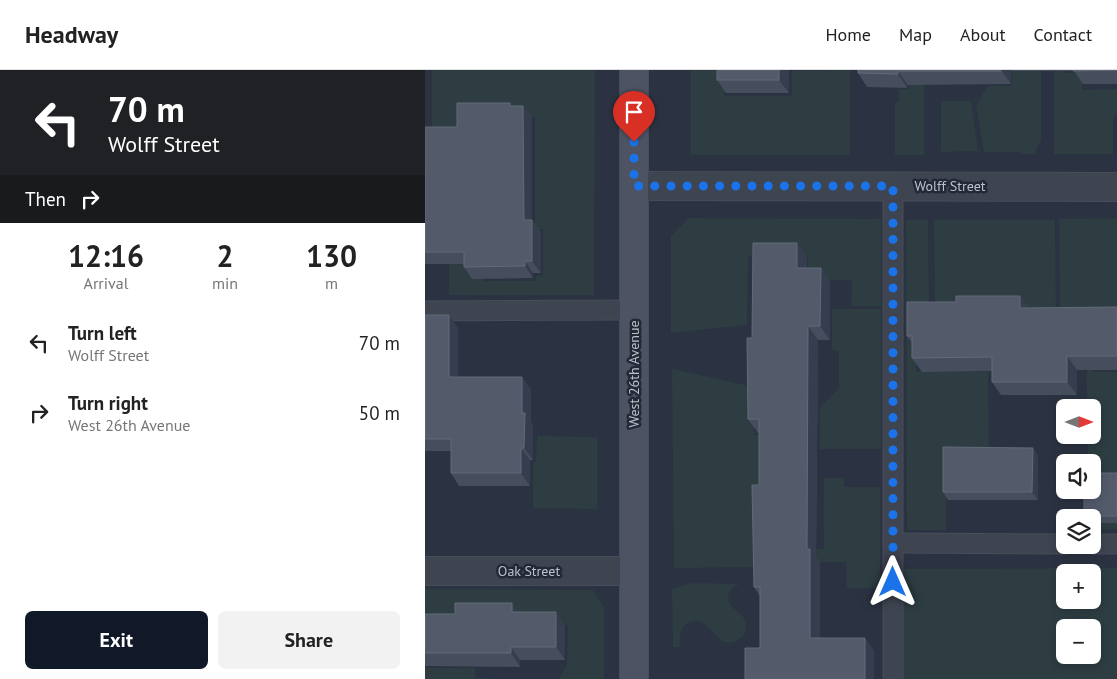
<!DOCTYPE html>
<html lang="en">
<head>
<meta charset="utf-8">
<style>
  :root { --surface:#fff; --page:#f2f2f2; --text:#222; --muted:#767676; --line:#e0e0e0; --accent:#111827 }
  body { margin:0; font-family:"PT Sans",sans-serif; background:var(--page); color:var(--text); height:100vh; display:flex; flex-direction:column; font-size:19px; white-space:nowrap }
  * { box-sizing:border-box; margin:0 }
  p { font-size:16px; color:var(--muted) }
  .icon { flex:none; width:28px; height:28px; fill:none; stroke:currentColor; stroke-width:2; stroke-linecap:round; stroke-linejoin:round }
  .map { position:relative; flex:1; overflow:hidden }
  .side { display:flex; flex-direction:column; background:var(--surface); width:425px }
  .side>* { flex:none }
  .banner { background:#202124; color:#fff; overflow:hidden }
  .needle { width:32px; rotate:90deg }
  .tools { position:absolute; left:631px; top:329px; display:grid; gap:10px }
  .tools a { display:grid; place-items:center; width:45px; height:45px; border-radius:8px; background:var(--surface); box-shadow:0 2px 8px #0003; font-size:25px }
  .pin { position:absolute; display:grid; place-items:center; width:42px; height:42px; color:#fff; margin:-51px -21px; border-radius:50% 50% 50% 0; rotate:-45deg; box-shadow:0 0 5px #0007 }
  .pin .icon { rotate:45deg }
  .me { position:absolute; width:55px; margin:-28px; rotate:0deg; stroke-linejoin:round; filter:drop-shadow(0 0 4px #0008) }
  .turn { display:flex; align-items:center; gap:18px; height:105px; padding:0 25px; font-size:22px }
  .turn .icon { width:65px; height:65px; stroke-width:2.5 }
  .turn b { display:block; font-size:35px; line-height:42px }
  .then { display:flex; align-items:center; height:48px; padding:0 25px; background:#0003; gap:10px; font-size:19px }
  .eta { display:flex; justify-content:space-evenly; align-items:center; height:85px; text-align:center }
  .eta b { font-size:30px; font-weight:800; line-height:35px }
  .button { display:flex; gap:10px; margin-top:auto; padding:10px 25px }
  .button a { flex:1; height:58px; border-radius:8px; background:var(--accent); color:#fff; font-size:20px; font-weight:800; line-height:58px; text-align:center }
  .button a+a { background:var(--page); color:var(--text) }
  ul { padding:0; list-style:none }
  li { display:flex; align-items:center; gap:15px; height:70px; padding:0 25px }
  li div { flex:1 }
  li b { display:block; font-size:19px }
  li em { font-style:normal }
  header { display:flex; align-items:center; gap:30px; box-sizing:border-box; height:70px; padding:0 25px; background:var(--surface); border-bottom:1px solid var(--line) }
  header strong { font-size:24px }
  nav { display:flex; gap:28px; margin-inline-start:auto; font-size:18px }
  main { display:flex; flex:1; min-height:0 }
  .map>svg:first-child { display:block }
</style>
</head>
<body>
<header>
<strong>Headway</strong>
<nav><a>Home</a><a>Map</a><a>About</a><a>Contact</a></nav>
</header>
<main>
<section class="side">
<div class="banner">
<div class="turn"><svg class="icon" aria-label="left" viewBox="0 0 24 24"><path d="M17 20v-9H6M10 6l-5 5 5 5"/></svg><div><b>70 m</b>Wolff Street</div></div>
<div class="then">Then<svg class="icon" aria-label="right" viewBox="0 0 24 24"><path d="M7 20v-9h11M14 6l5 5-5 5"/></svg></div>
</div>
<div class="eta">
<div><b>12:16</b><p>Arrival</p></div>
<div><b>2</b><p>min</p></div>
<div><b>130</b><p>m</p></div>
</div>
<ul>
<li><svg class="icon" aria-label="left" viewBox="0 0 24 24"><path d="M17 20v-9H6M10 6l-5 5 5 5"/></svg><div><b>Turn left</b><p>Wolff Street</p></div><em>70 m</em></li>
<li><svg class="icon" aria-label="right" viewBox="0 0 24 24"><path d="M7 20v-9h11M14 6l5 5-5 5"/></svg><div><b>Turn right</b><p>West 26th Avenue</p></div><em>50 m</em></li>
</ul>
<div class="button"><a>Exit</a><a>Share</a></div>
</section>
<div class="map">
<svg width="692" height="609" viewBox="0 0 692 609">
  <rect width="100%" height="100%" fill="#2b3241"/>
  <g fill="#2d3d42" fill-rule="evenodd">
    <path d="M7,0H170L169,225H24V168L45,193L44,205H58V211H111V206H118V159H110V47L96,46L36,63H7Z"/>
    <path d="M266,0H299V26H367V1L425,0V85H266Z"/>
    <path d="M484,0H499V85H470V32H474V19H484Z"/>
    <path d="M587,0H616V70L609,84H595V82H559L551,35L563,16H587Z"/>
    <path d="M629,0H638V3H657V20L692,19V43L688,50V84H629Z"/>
    <path d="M516,31H546L553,81L516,82Z"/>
    <path d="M264,148L456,149V236H426L427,210H383V186H323L322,255L246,263V166Z"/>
    <path d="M692,148V250H635L634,149Z"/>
    <path d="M481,150H503L504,244L491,245V302H563L564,381L521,382V460H482Z"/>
    <path d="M509,150H630L631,249H608V237L571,238L510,244Z"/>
    <path d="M407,239H456V379H395V338L414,318V281L407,280Z"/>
    <path d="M661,254H668V302H692V459L668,460V392H663V365H668V338L662,337Z"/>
    <path d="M247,299L329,317V365H350L343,497L249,498Z"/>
    <path d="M112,366L172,367V439L108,438V393L111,392Z"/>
    <path d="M399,408H419V417H455V518H422L421,492H393L345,479H399Z"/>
    <path d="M692,498V609H478L477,499ZM640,502H668V530H640ZM640,558H668V585H640Z"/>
    <path d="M267,513L315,514C310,516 305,518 304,524C300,537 315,540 320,550C322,556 321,561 318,566C313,571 307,574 300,572C288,567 276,540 260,555C254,561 255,569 255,577H248L247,519Z"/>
    <path d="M0,519L168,520L179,537V609H134L142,594L143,555L0,557Z"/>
    <path d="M0,598H50V608L79,609H0Z"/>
  </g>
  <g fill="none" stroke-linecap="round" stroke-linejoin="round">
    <g stroke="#484d5a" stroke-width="21">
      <g id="lane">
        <path d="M468,116V609"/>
        <path d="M0,241L209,240"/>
        <path d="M468,473L640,474"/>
        <path d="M668,474H692"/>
      </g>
    </g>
    <g stroke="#484d5a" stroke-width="30">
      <g id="street">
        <path d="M209,116L692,117"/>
        <path d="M0,501H209"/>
      </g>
    </g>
    <g stroke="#484d5a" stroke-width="30">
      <path id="secondary" d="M209,0V609"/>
    </g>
    <use href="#lane" stroke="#3f4451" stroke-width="19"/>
    <use href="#street" stroke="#3f4451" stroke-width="28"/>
    <use href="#secondary" stroke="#4d5363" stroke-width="28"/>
  </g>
  <g fill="#464e5e">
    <path d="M364,0V23H301L292,10Z"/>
    <path d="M433,0H692V14H658L649,1H586V14L483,15L482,18L442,17L433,3Z"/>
    <path d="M87,36H98L107,47V150L116,162V203H108V208L47,209L39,197V194H0V57H32Z"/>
    <path d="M382,187V198H396L405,212V270H393L391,487L395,493V568H440L449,581V609L335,578V526L329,517L334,415V363H333L323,349Z"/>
    <path d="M595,226L604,238L692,237V300H652V325H576L567,312V301L497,302L487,288V273L482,266L531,232Z"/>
    <path d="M0,245L33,258V307L106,319V352L108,355V390H105V416H34L26,403V381H0Z"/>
    <path d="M613,385V430H523L518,422Z"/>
    <path d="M692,403V453H668V448H660L659,446Z"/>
    <path d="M93,542L140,556V590H95V597L0,596V544H30Z"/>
  </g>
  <g fill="#363d4e">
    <path d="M354,0H364V23L354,10Z"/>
    <path d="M576,0H585L586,1V14Z"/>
    <path d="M473,1L483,15L482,18L473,4Z"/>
    <path d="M98,36L107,47V162L99,150Z"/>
    <path d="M107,150L116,162V203L107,191Z"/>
    <path d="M372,173L382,187V212L372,198Z"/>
    <path d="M100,191L108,203V208L100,196Z"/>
    <path d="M396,198L405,212V270L395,256Z"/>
    <path d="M595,226L605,239L595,238Z"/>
    <path d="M24,245L33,258V319L24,307Z"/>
    <path d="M383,256L393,270L391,487L395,493V581L385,568L382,479Z"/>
    <path d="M642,286L652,300V325L642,312Z"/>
    <path d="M97,307L106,319V352L108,355V390L99,378L97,343Z"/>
    <path d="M96,378L105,390V416L96,403Z"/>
    <path d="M608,378L613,385V430L607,422Z"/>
    <path d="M87,533L96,546L87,542Z"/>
    <path d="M131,542L140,556V590L131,577Z"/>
    <path d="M440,568L449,581V609H440Z"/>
    <path d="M86,577L95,590V597L86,583Z"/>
  </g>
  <g fill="#535a6a" stroke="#636a79">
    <rect x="292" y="0" width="62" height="10"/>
    <path d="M433,0H576V1H473V4L433,3Z"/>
    <path d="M648,0H692L648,1Z"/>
    <path d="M32,33H85V36H98L99,150H107V191H100V196L39,197V182H0V57H32Z"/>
    <path d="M328,173H372V198H396L395,256H383L382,479H385V568H440V609H320V578H335V517H329L327,415H334V349H323L322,268H327Z"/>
    <path d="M531,226H595V238L692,237V286H642V312H567V287L487,288V266H482V232H531Z"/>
    <path d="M0,245H24V307H97V343H100L99,378H96V403H26V369H0Z"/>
    <path d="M518,377L608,378L607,422H518Z"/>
    <path d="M668,403H692V446H659V420H668Z"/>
    <path d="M30,533H87V542H131V577H86V583H0V544H30Z"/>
  </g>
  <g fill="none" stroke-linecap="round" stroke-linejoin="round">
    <path stroke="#1a73e8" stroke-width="9" stroke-dasharray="0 16.2" d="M209,72V116H468V512"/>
  </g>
  <g text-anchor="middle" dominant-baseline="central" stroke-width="5" stroke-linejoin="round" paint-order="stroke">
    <g font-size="14" fill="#bcc0cb" stroke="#232936">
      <text x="525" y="116">Wolff Street</text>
      <text transform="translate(209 304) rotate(-90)">West 26th Avenue</text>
      <text x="104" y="501">Oak Street</text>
    </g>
  </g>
</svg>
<div class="tools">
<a><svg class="needle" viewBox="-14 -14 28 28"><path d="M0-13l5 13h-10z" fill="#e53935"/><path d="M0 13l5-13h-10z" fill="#767676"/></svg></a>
<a><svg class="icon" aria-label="sound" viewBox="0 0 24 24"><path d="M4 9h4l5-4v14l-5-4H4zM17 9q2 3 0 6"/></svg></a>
<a><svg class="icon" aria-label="layers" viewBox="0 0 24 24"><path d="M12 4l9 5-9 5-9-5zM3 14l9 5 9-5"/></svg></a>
<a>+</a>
<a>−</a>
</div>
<div class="pin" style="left:209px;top:72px;background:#d93025"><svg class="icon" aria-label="arrive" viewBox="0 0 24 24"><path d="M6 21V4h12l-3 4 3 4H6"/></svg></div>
<svg class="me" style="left:468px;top:512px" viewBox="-20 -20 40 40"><path d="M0-17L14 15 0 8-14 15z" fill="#1a73e8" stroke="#fff" stroke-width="4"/></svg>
</div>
</main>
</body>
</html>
